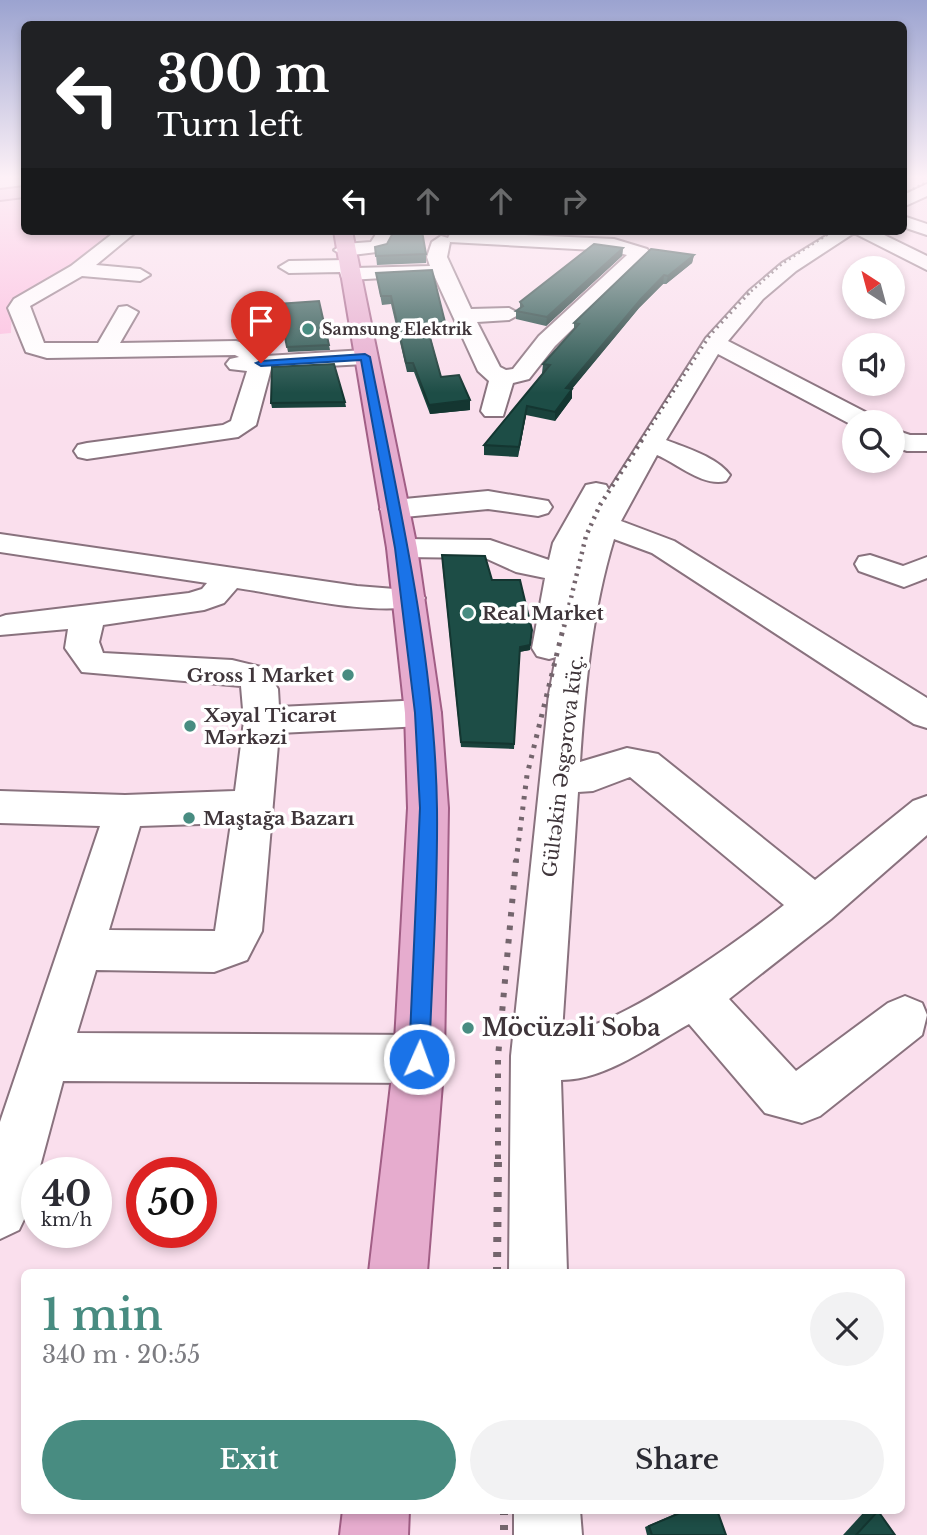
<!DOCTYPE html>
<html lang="en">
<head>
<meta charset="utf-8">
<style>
  :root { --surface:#fff; --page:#f2f2f3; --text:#2b2b33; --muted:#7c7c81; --accent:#488c81 }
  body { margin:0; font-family:"Libre Baskerville",serif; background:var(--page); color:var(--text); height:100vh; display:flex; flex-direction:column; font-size:26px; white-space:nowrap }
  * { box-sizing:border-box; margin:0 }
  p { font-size:23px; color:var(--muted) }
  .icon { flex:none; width:38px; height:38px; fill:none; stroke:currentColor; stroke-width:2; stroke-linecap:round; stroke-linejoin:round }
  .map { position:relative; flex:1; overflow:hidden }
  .side { position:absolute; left:21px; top:1269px; width:884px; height:245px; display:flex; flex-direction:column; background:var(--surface); border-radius:10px; box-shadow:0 4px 10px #0003 }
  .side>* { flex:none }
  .hud { position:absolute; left:21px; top:21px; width:886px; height:214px; border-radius:10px; box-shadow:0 4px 10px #0003; background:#202124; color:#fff; overflow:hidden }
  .needle { width:46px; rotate:324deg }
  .tools { position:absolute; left:842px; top:256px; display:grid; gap:14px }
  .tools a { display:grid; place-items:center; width:63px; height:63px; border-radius:50%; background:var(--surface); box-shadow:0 4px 10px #0003; font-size:35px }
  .speed { position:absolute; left:21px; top:1157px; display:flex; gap:14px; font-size:35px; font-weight:700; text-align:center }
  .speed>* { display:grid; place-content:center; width:91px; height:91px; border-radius:50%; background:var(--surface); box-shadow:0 4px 10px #0003; line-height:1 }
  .speed small { font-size:18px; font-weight:400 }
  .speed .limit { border:10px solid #d22; background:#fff; color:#111 }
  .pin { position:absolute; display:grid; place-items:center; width:60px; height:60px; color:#fff; margin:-72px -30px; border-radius:50% 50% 50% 0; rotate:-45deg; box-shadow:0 0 7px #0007 }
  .pin .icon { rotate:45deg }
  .me { position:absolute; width:77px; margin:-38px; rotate:2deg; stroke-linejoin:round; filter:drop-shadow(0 0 5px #0008) }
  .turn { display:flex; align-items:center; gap:24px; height:147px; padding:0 21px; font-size:32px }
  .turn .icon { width:91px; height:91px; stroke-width:2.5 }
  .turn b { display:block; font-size:49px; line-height:60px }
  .lanes { display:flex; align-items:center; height:66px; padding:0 21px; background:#0003; justify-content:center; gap:35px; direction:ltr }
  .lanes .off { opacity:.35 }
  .round { display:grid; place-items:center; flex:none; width:74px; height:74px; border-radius:37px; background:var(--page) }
  .headline { display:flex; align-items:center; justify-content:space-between; height:119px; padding:0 21px }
  h1 { font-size:42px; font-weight:600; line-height:52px; color:var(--accent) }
  .primary-button { display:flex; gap:14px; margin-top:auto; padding:14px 21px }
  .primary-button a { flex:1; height:80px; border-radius:42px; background:var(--accent); color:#fff; font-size:28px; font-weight:600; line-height:80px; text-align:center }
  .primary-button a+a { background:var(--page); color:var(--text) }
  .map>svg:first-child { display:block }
</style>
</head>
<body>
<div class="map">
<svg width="927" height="1535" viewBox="0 0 927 1535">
  <rect width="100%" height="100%" fill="#fadfed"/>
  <path fill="#fcbddf" d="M24,199V231H121L69,272L12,300L11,333L0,334V202Z"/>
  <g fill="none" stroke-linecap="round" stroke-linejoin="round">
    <g stroke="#89727e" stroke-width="4">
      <g id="minor">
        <path d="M927,184V196L903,207V195Z"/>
        <path d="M903,216L927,224V235L903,227Z"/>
        <path d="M116,231H137L96,265L140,269L150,275L140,281L82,276L30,306L44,343H98L119,307L127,306L138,312L120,343L236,341L254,346L266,356L365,350L373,352L377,357L373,362L365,364L271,369L256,425L238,437L87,459L78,457L74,451L78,445L87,443L223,425L231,421L247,371L230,369L226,364L230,359L239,357L235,355L47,358L26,352L8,308L14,299L71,266Z"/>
        <path d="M378,231H396L385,251L344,256L334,250L344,244L371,242Z"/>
        <path d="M834,231H876L927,256V270L854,233L796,271L763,299L728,341L875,417L879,422H854V426L718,354L666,440C686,448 717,457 730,475L726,481C703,487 678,464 657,455L621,521L674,541L927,698V728L914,724L652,553L614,539C592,611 585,687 580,762L627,748L658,754L815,880L913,801L927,796V835L831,919L729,999L796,1071L888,1003L905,996L922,1003L927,1015L922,1035L820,1116L802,1123L765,1113L689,1024C651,1045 606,1080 561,1080L567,1272H509L511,1056L549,694L556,657L549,659L537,656L532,648L545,578L516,572L485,558L402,557L391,554L387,548L391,542L402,539L490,540L549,560L553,543L586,485L596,483L606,485L609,490L706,338L749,291L782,263ZM630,777L784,905C741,939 614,1032 562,1032L578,792L593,791Z"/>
        <path d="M457,232L614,239L647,249L650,253L555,346L529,379L513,383L503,416H485L481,411L489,381L478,371L434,275L349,280L342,278L340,272L289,273L279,267L289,261L347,260L354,262L356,268L430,266L427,257L432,242L441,236L448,238L450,242L447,257L471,309L509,308L520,314L509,320L477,322L500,367L506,370L513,369L539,336L627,255L612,251L450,242L448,238L450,234Z"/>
        <path d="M892,429L910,435H927V451H907L892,446Z"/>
        <path d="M488,491L548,501L552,507L548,513L538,516L488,509L394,518L384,515L380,509L384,503L394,500Z"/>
        <path d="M0,534L357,586L420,591L425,598L420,605C374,617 286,595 237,588L224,603L204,610L103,625L99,642L103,653L232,660L265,668L278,689L279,707L423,700L436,704L441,713L436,722L423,726L279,733L262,931L247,960L214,972L96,970L77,1033L419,1035L436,1042L444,1059L436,1076L419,1083L63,1081L28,1211L19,1230L0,1239V1122L100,826L0,823V791L125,795L235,791L244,721L241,686L82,672L65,648L68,629L0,635V617L6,615L189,593L202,589L207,583L0,552ZM231,823L215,931L109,930L140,826Z"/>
        <path d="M870,555L903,566L927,557V578L904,587L859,571L855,564L859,557Z"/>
        <path d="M514,1510H580L582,1535H514Z"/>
      </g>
    </g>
    <g stroke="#a15e85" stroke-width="4">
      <g id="major">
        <path d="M24,187V197L0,200V190Z"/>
        <path d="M334,231H352L417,548L441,713L448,808L444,1059L427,1272H369L394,1059L408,808L405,713L387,548Z"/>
        <path d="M343,1510H409L408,1535H340Z"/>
      </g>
    </g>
    <use href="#minor" fill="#fff" fill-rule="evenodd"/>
    <use href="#major" fill="#e6acce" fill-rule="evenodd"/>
    <g stroke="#74656d" stroke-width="2.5" stroke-dasharray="2 3.5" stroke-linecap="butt">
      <path d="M903,194L927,182"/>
      <path d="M747,295L782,264L833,231"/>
    </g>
    <path stroke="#74656d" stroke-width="3.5" stroke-dasharray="2 4.5" stroke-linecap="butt" d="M641,441L710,335L749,293"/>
    <path stroke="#74656d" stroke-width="4.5" stroke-dasharray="2.5 5" stroke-linecap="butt" d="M564,627L586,536L600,505L642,440"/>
    <path stroke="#74656d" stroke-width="5" stroke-dasharray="3.5 7" stroke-linecap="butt" d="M516,862L527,775L564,625"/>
    <path stroke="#74656d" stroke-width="6" stroke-dasharray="4.5 9" stroke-linecap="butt" d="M498,1159V1057L516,860"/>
    <g stroke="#74656d" stroke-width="8" stroke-dasharray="5 10" stroke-linecap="butt">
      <path d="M497,1272L498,1158"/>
      <path d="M504,1510V1535"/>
    </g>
  </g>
  <g fill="#19423c">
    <path d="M387,244L426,254V263L377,265L375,247Z"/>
    <path d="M623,248L622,256L546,326L516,319V311L520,308V302Z"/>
    <path d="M694,255L692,263L666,284H663L639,308L572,389V398L555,421L526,415L518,457L484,455V445L543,373H542L543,364L574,330V323Z"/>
    <path d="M376,273L445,322V330L429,331L441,377L470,410L430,414L414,372H407L391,304L382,305Z"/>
    <path d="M278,304L329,345L330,350L288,352Z"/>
    <path d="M345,402L346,407L272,408L271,403Z"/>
    <path d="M442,560L492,580L530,650L519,652L514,749L461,747Z"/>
    <path d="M684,1510H717L726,1535H647L645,1527Z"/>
    <path d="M878,1511L895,1535H843L864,1512Z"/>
  </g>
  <g fill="#143631">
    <path d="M623,248L622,256L546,326L547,317Z"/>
    <path d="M694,255L692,263L666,284L668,276Z"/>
    <path d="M664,275L663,284L639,308L565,397L566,388L641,299Z"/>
    <path d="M572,389V398L555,421V412Z"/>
    <path d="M470,400V410L430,414L429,405Z"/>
    <path d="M527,406L526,415L518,457L519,447Z"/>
    <path d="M532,630L530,650L519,652L520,647Z"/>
  </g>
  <g fill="#1d4d46" stroke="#143631" stroke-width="2">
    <path d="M394,231H422L426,254L376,256L375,247L387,244Z"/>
    <path d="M594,244L623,248L547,317L516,311L523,306L520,302Z"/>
    <path d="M651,249L694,255L668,276L664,275L641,299L566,388L572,389L555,412L527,406L519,447L484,445L550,365L543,364L579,324L574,323Z"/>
    <path d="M432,270L445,322L426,323L441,377L459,375L470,400L429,405L413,363H406L391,296H381L376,273Z"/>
    <path d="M319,301L329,345L287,347L278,304Z"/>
    <path d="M334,364L345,402L271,403L272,367Z"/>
    <path d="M442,555L485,556L492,580H520L532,630L530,645L520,647L514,744L461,742Z"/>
    <path d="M687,1510H717L726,1535H652L649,1526Z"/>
    <path d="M878,1511L895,1535H856Z"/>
  </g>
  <linearGradient id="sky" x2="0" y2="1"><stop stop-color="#9ba3d0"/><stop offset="0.45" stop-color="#fdf1f7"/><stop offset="1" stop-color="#fdf1f7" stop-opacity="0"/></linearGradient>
  <rect width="927" height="393" fill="url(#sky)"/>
  <path fill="#1a73e8" stroke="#114b97" stroke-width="2" d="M365,354L370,357C399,504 435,658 437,809C438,892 432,976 429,1059L426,1066L419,1069L412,1066L409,1059L420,808L415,713L395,548L361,360L261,366L256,363L261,361Z"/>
  <g fill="#488c81" stroke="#fff" stroke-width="2.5">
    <circle cx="308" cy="329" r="7"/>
    <circle cx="468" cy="613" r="7"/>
    <circle cx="348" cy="675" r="7"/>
    <circle cx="190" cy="726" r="7"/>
    <circle cx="189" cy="818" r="7"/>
    <circle cx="468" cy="1028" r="7"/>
  </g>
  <g text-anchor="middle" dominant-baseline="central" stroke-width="7" stroke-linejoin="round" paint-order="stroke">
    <g font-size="16" font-weight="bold" fill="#3f353a" stroke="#fff" text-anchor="start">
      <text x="322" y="329">Samsung Elektrik</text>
    </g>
    <g font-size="19" font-weight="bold" fill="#3f353a" stroke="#fff" text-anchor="start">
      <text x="482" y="613">Real Market</text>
      <text x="334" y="675" text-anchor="end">Gross 1 Market</text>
      <text x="204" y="715">Xəyal Ticarət<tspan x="204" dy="22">Mərkəzi</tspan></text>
      <text x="203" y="818">Maştağa Bazarı</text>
    </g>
    <g font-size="19" fill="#3f353a" stroke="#fff">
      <text transform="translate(563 766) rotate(-83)">Gültəkin Əsgərova küç.</text>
    </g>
    <g font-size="23" font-weight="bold" fill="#3f353a" stroke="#fff" text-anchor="start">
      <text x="482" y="1028">Möcüzəli Soba</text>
    </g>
  </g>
</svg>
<div class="tools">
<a><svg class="needle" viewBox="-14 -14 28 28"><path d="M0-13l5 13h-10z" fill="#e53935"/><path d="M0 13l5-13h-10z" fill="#7c7c81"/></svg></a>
<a><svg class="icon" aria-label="sound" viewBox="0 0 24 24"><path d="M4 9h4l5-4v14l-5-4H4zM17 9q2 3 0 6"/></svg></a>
<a><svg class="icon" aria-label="search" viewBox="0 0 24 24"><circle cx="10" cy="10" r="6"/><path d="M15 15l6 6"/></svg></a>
</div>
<div class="speed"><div>40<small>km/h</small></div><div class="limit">50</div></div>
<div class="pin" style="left:261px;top:363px;background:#d93025"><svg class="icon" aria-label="arrive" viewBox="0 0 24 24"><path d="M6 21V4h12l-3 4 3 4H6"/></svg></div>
<svg class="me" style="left:419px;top:1059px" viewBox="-20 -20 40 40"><circle r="17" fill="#1a73e8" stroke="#fff" stroke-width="3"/><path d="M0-11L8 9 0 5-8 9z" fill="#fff"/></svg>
<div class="hud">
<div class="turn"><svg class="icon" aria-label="left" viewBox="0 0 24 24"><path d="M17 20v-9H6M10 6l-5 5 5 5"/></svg><div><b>300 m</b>Turn left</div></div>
<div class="lanes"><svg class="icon" aria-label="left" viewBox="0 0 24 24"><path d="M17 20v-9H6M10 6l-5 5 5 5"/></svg><svg class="icon off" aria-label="ahead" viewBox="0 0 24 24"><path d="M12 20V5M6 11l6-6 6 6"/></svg><svg class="icon off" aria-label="ahead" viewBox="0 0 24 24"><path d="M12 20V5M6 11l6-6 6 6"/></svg><svg class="icon off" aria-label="right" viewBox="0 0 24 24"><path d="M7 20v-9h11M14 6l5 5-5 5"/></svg></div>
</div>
<section class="side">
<div class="headline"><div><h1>1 min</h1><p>340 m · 20:55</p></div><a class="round"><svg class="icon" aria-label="close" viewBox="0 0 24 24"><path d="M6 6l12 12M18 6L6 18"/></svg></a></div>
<div class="primary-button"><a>Exit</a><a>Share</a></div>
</section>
</div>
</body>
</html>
